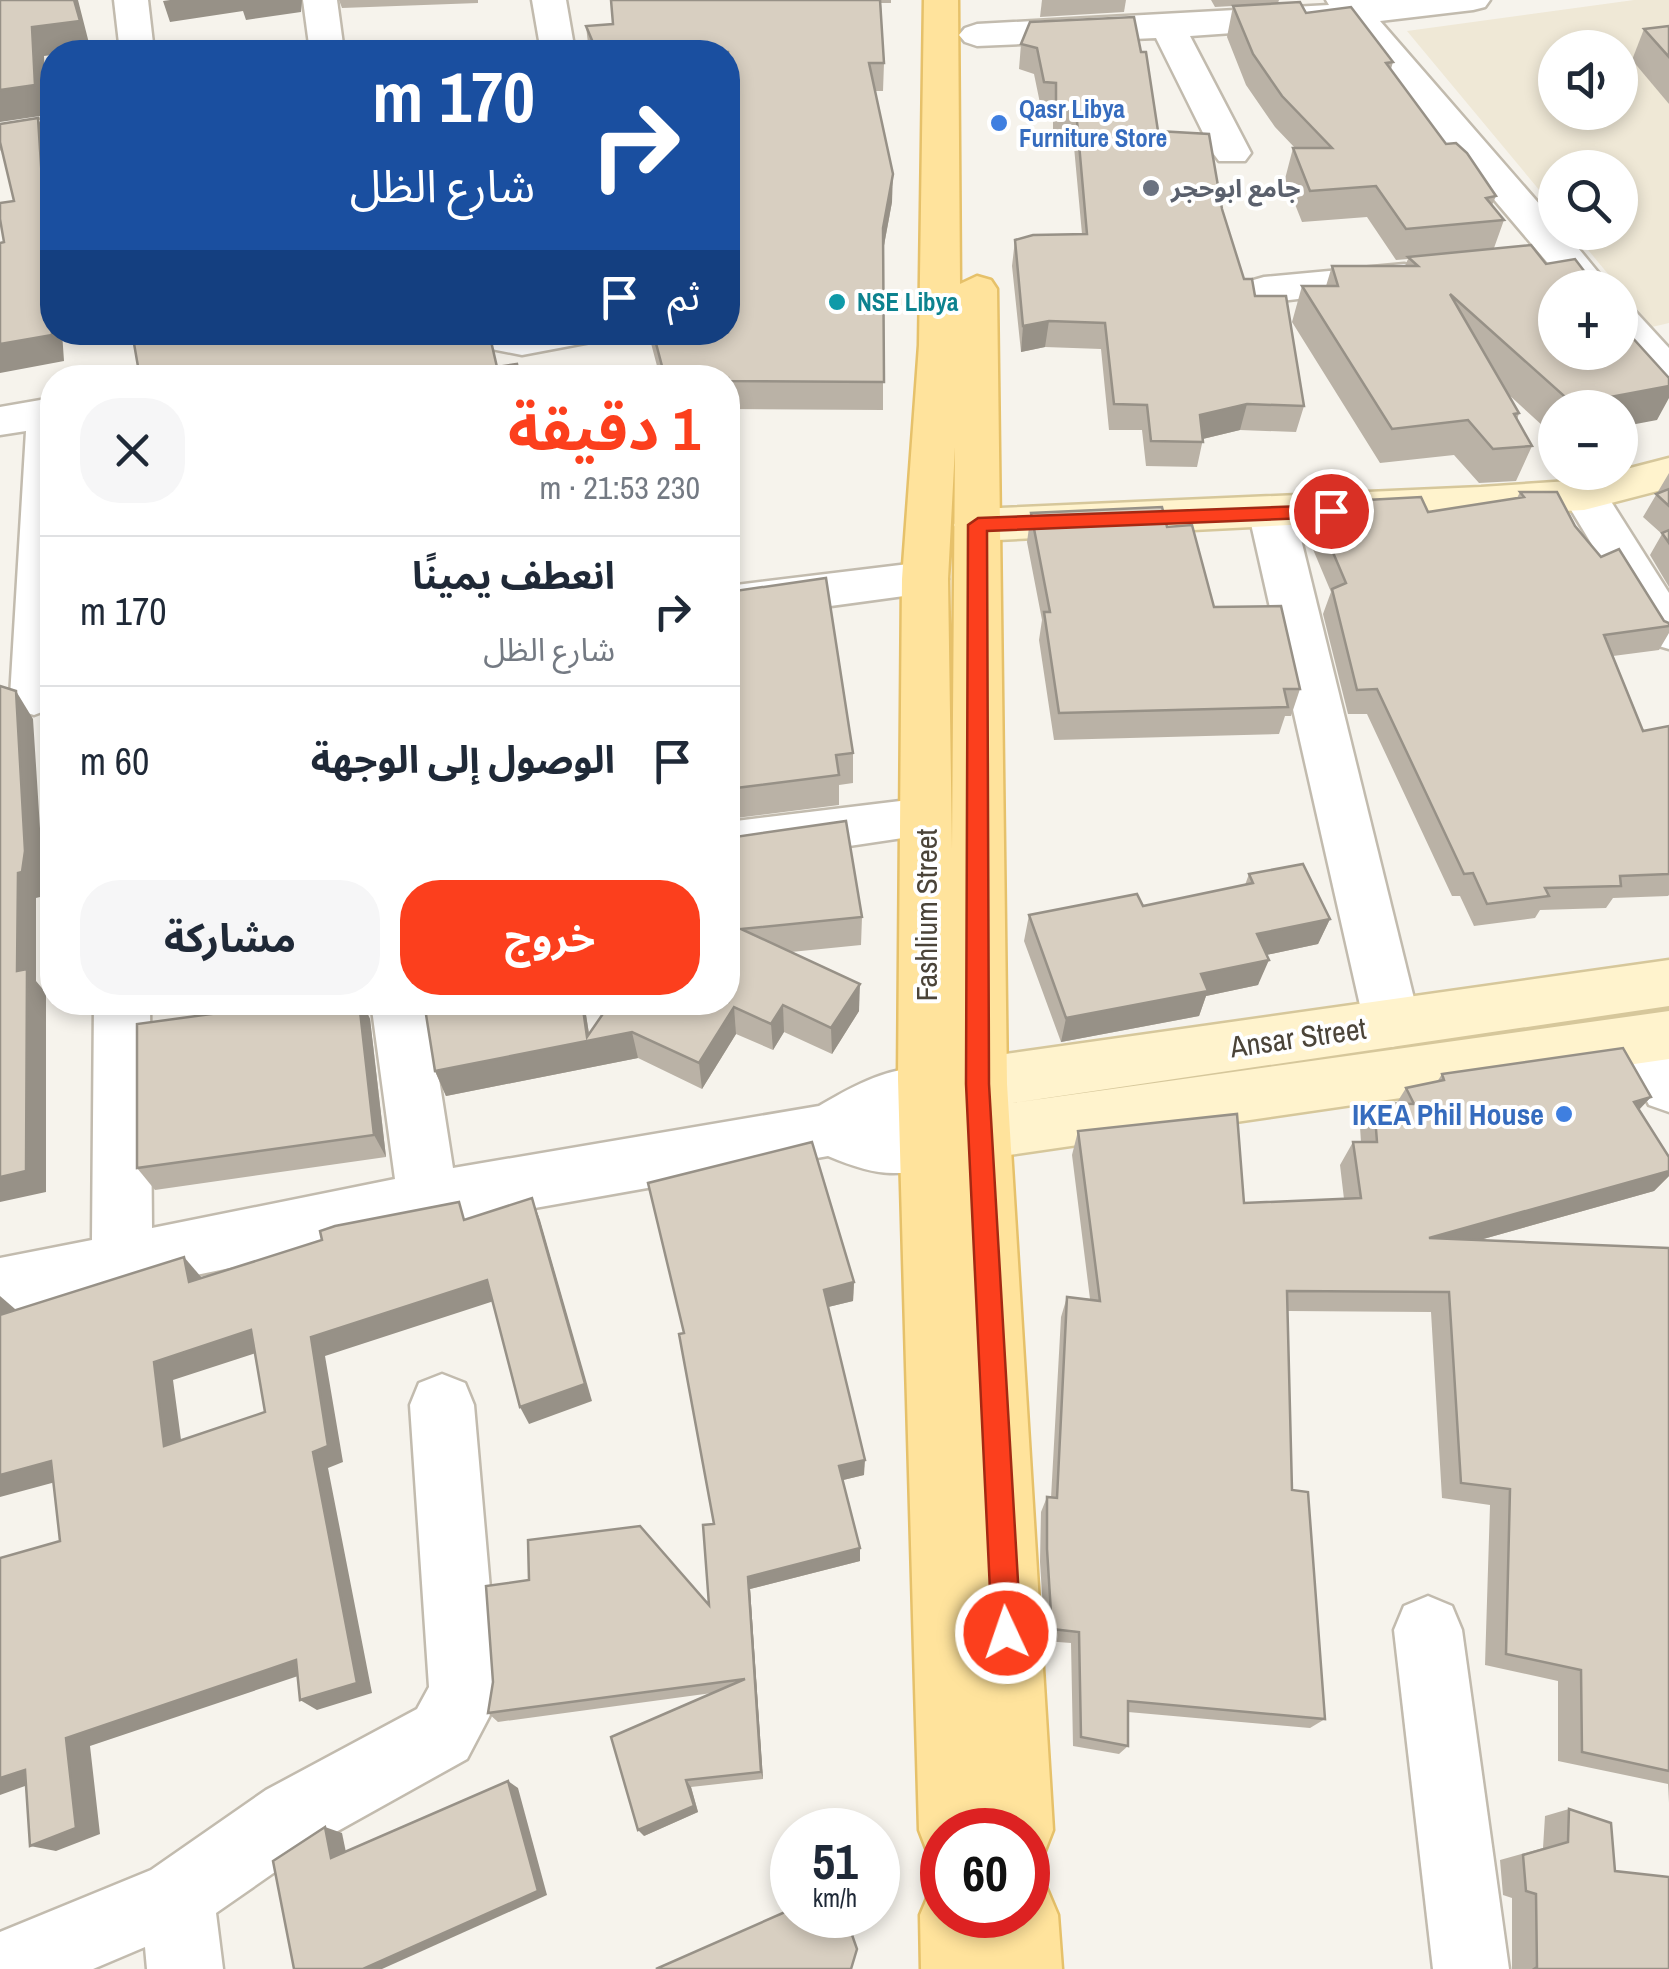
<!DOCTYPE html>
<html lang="ar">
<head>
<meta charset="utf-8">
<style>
  :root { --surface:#fff; --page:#f6f6f7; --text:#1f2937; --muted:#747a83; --line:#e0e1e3; --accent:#fc3f1d }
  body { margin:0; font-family:"Archivo Narrow","Noto Sans Arabic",sans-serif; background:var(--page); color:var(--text); direction:rtl; height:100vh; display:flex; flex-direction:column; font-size:38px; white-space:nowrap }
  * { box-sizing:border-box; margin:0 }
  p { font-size:32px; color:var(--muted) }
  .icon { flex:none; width:55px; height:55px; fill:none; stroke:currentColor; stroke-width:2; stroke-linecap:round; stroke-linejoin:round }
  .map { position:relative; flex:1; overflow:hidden; direction:ltr }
  .side { position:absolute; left:40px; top:365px; width:700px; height:650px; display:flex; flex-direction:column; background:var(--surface); border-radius:40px; box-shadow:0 5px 15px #0003; direction:rtl }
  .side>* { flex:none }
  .banner { position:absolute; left:40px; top:40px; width:700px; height:305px; border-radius:40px; box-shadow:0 5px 15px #0003; direction:rtl; background:#1a4fa0; color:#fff; overflow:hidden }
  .buttons { position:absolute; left:1538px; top:30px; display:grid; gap:20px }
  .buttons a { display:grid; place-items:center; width:100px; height:100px; border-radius:50%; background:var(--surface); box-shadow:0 5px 15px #0003; font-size:50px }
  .speed { position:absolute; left:770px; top:1808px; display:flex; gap:20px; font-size:50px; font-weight:700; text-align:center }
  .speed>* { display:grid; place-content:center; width:130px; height:130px; border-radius:50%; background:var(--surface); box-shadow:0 5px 15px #0003; line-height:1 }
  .speed small { font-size:25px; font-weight:400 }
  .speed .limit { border:15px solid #d22; background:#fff; color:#111 }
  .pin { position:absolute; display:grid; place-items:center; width:85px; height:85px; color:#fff; margin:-42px; border:5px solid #fff; border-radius:50%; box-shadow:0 2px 10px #0007 }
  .me { position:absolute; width:110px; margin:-55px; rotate:357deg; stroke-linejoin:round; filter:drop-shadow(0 0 8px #0008) }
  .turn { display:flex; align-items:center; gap:35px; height:210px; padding:0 40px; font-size:45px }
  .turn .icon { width:130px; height:130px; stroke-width:2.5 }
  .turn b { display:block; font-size:70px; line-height:85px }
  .then { display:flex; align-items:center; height:95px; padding:0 40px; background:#0003; gap:20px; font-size:38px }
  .round { display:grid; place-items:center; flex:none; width:105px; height:105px; border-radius:40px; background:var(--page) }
  .summary { display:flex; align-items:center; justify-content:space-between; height:170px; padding:0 40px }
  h1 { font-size:60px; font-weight:700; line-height:75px; color:var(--accent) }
  .action { display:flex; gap:20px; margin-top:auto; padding:20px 40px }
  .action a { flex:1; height:115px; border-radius:40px; background:var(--accent); color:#fff; font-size:40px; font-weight:700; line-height:115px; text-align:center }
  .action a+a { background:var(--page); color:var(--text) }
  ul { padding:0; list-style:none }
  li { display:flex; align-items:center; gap:30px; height:150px; padding:0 40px; border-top:2px solid var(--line) }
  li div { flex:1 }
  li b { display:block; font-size:38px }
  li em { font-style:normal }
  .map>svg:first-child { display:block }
</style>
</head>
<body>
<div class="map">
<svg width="1669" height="1969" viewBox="0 0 1669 1969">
  <rect width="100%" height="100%" fill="#f6f3ec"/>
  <path fill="#efe8d6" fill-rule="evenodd" d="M1634,0H1669V323L1652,327L1574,233L1620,232V168H1555V209L1407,31ZM1555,48H1620V112H1555Z"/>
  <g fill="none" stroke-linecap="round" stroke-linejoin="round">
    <g stroke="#c2bbae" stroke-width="5">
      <g id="street">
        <path d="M114,0H148L154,52H120Z"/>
        <path d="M303,0H337L344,52H310Z"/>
        <path d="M532,0H566L575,52H541Z"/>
        <path d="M1326,0H1490L1485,7L1473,10L1380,21L1555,222V232H1565L1611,288H1569L1346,25L1190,36L1251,153L1245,161H1219L1213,153L1156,38L977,46L965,42L959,35L965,28L977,24L1329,5Z"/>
        <path d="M52,118V140L0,148V126Z"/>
        <path d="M1404,264L1418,267L1424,276L1418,285L1264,303L1250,299L1244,290L1250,281L1264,277Z"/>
        <path d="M1620,307L1635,311L1669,348V388L1654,384L1620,345Z"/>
        <path d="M446,332H601L596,341L522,355L451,341Z"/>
        <path d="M52,398V708L34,715L17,710L10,697L26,431L0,435V407Z"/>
        <path d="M1584,480L1600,484L1669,593V649L1652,644L1562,495L1568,484Z"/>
        <path d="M1272,499L1288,504L1295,515L1420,1023L1412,1040L1392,1047L1372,1040L1364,1023L1249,515L1256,504Z"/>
        <path d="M925,562L941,567L948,579L941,591L728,620V586Z"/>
        <path d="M925,798L943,804L951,818L943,832L728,864V822Z"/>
        <path d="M94,1002H150L152,1228L395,1179L371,1002H427L453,1168L819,1106C856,1084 904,1057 947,1073L956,1091L947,1109L930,1115L953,1122L961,1141L953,1160C901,1179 878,1177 828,1156L428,1227L143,1286L122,1295L116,1292L0,1316V1258L92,1240Z"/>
        <path d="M1643,1015L1663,1022L1669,1033V1112L1649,1105L1615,1039L1623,1022Z"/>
        <path d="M442,1374L465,1383L474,1405L499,1692L489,1717L467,1759L318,1842L216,1913L223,1969H147L145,1947L93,1969H0V1932L151,1870L266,1790L417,1709L429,1687L410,1405L419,1383Z"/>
        <path d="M1428,1596L1452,1606L1462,1630L1509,1969H1433L1394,1630L1404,1606Z"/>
      </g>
    </g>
    <g stroke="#d6c79b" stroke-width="5">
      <g id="secondary">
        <path d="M1669,458V488L1584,510L977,541L961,536L954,525L961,514L977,509L1481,487L1584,480Z"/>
        <path d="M1669,960V1006L1012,1103L1669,1011V1059L934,1166L913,1159L905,1140L913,1121L934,1114L915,1107L906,1089L915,1071L935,1064Z"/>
      </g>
    </g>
    <g stroke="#e6c16a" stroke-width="5">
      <g id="primary">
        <path d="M924,0H958L960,284L977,276L991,280L997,289L1007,1084L1053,1830L1043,1856L1028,1862V1830H942V1861L929,1856L919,1830L898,1079L902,579L919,345ZM955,447L952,849L948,579Z"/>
        <path d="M1028,1880L1047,1889L1058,1915L1062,1969H921L920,1915L931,1889L942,1884V1915H1028Z"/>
      </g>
    </g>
    <use href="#street" fill="#fff" fill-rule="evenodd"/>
    <use href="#secondary" fill="#fff3cd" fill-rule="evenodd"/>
    <use href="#primary" fill="#ffe39c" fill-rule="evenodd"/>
  </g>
  <g fill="#bab2a6">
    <path d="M339,0H478V3L342,8Z"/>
    <path d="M611,0H891V3H881L884,63L883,91H875L892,202L883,251V410L728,409V378L657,366L648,332H728V52H589L586,26L613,24Z"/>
    <path d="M1042,0H1126L1124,12L1040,17Z"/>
    <path d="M1211,0H1279L1278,3L1306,13L1393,62L1391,69L1446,144L1496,196L1492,205L1504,220L1494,248L1555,288L1657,420L1620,408H1555V437L1508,394L1519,413L1517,420L1532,446L1516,481L1479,483L1454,455L1380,463L1292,322L1302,286H1326L1332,266H1405L1408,259L1396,260L1367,217L1302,222L1285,179L1293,148H1295L1275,127L1246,85L1227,37L1233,6L1215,7Z"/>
    <path d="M1030,22L1158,131L1222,209L1244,279L1255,296L1304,406L1296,432L1240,430L1203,439L1197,467L1146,466L1142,430H1109L1101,349L1045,347L1021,352L1012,266L1015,240L1082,234L1073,136L1053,134V109L1041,108L1034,74L1019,69L1021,44Z"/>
    <path d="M1669,26V104L1632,60L1644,29Z"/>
    <path d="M1669,473V587L1650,555L1662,534L1643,517Z"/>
    <path d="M1520,492L1575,526L1601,557L1664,621L1669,623V633L1659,650L1613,656L1643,731L1669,726V895L1668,896L1613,898L1606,908L1540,910L1535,918L1474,926L1460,896H1452L1367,714H1348L1323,614L1331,592L1304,528L1312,503L1428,512L1517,498Z"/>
    <path d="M1031,513L1167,527L1214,607L1300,689L1291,716H1285L1279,734L1054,740L1039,640L1042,620L1027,542Z"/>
    <path d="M728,592L853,753V783L839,785V805L728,819Z"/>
    <path d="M728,838L862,917L861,945L791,952L859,1011L832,1054L784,1032L773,1050L736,1034L702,1089L638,1058L446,1096L435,1071L424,1002H584L589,1034L728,1002Z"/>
    <path d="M1249,874L1330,919L1318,944L1266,955L1258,985L1206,996L1199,1016L1061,1042L1024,941L1029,915L1143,906L1245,885Z"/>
    <path d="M300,1002H362L370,1019L386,1157L155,1190L137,1168Z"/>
    <path d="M1442,1074L1651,1097L1639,1110L1669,1157V1176L1654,1191L1480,1240L1669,1248V1803L1668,1784L1558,1761V1681L1485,1665L1490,1505L1442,1498L1431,1312L1288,1311L1292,1490L1325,1719L1310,1728L1128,1712V1746L1119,1754L1073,1746L1071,1643L1045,1641L1040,1562L1041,1512L1047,1497L1051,1498L1061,1317L1067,1297L1090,1299L1072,1155L1078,1131L1244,1203L1344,1199L1340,1165L1353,1142H1361L1360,1127L1374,1103L1396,1104L1406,1088L1437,1082Z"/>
    <path d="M854,1282L853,1301L828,1307L864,1475L843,1480L860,1561L750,1589L763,1779L691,1787L698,1812L644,1836L712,1693L498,1722L488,1713L529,1580L709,1605L714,1524L679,1334Z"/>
    <path d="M1569,1809L1615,1871L1669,1969H1512V1898L1503,1895L1500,1860L1543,1848L1545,1816Z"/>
  </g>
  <g fill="#979187">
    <path d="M74,0H78L91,51L52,52V55L44,56L47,115L0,122V90L32,27Z"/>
    <path d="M170,0H302L301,12L246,20L243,11L170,22L163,1Z"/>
    <path d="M38,118L49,144L52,191V332H62L64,361L0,373V344Z"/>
    <path d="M893,174L892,202L882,256L883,228Z"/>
    <path d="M1049,321L1045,347L1021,352L1023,326Z"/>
    <path d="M1669,386V398L1657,420L1620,427V408H1571L1573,404Z"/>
    <path d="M1247,404L1240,430L1194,441L1200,415Z"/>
    <path d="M16,691L33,719L37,781L43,876L40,897L36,898V981L46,993V1192L0,1202V1177L17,971Z"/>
    <path d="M1330,919L1318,944L1247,959L1257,934Z"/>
    <path d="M1269,960L1258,985L1206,996L1199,1016L1061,1042L1066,1018L1201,974Z"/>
    <path d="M860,984L859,1011L832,1054L831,1028Z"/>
    <path d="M359,1002H362L370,1019L386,1157L374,1135Z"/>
    <path d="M582,1002H584L590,1040L632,1032L638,1058L446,1096L435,1071Z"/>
    <path d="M783,1005L784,1032L773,1050L771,1024Z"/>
    <path d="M734,1007L736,1034L702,1089L699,1063Z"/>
    <path d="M1651,1097L1629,1120L1634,1102Z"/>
    <path d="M1669,1171V1176L1654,1191L1412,1259L1429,1238Z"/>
    <path d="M532,1198L540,1220L592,1401L529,1424L520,1407Z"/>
    <path d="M184,1257L202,1278L189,1282Z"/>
    <path d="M487,1280L497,1300L325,1356L343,1462L328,1468L372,1693L317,1710L300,1700L311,1337Z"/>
    <path d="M854,1282L853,1301L824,1308V1290Z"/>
    <path d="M0,1296L22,1315H0Z"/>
    <path d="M251,1330L268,1349L173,1380L184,1462L164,1446L154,1362Z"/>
    <path d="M865,1460L864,1475L839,1481V1466Z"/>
    <path d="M51,1461L74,1477L0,1497V1475Z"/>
    <path d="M860,1548V1561L750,1589L763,1779L761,1772L748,1577Z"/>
    <path d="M296,1660L313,1671L90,1746L100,1834L56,1851L30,1846L66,1738Z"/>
    <path d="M25,1770L50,1777L0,1795V1778Z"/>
    <path d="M686,1780L691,1787L698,1812L644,1836L638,1830Z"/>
    <path d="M508,1781L518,1788L547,1895L382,1969H363Z"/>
    <path d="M325,1827L342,1833L348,1862L331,1858Z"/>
  </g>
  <g fill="#d8cfc1" stroke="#979187" stroke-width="2.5" fill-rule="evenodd">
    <path d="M0,0H74L80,21L32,27L35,85L0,90Z"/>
    <path d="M611,0H880L884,63H869L893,174L883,228L884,382L728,381V378H637L636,367L662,366L653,332H728V52H597L586,26L613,24Z"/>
    <path d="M1300,2L1306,13L1351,7L1393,62L1386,63L1446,144L1456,143L1467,153L1496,196L1486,198L1504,220L1406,229L1376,186L1310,191L1293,148H1332L1282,96L1253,54L1233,6Z"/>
    <path d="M1134,17L1141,52H1146L1158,131L1209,134L1222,209L1244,279H1252L1255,296H1286L1304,406L1247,404L1200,415L1203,442L1151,441L1147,405L1114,404L1105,323L1049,321L1023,326L1015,240L1033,235L1087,234L1076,110L1056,109V83L1044,82L1037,48L1021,44L1030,22Z"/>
    <path d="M1669,26V57L1644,29Z"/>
    <path d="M414,47L415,52H368Z"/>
    <path d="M38,118L52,335L0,344V243L4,242L0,219V203L14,201L0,142V124Z"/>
    <path d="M1531,245L1546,264L1575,259L1597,288H1555V352H1620V324L1669,378V386L1573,404L1450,294L1519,413L1514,414L1532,446L1493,449L1468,420L1392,429L1302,286H1338L1332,266H1418L1408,257Z"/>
    <path d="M132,332H454V342L490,337L497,367L517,364L520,378H140Z"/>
    <path d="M1669,489V506L1656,494Z"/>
    <path d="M1520,492H1557L1575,526L1601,557L1619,549L1664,621L1669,623V626L1604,635L1643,731L1669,726V874L1620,876L1621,886L1545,888L1549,896L1487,904L1473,873L1464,874L1377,689L1357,690L1332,589L1346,583L1312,503L1421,497L1428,512L1524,497Z"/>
    <path d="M1162,507L1167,527L1192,525L1214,607L1281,606L1300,689H1284L1288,707L1059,713L1044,612H1050L1031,513Z"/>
    <path d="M1669,530V543L1662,533Z"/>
    <path d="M826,578L853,753L836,755L839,775L728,789V592Z"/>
    <path d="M0,686L16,691L25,851L22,872L18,873L17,971L27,969L26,1171L0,1177Z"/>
    <path d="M846,821L862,917L741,929L860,984L831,1028L783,1005L771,1024L734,1007L699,1063L632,1032L435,1071L424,1002H582L587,1037L611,1002H728V838Z"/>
    <path d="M1303,864L1330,919L1257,934L1269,960L1201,974L1208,991L1066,1018L1029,915L1137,894L1143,906L1253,883L1249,874Z"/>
    <path d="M300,1002H359L374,1135L137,1168V1024Z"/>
    <path d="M1623,1048L1651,1097L1634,1102L1669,1157V1171L1429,1238L1669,1248V1771L1582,1752L1581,1670L1506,1654L1510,1489L1461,1483L1449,1292L1287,1291L1292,1490L1308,1492L1325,1719L1128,1701V1746L1081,1737L1079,1632L1052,1629L1047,1549V1497L1057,1498L1067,1297L1100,1301L1078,1131L1237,1114L1244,1203L1361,1198L1353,1142H1377L1374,1103L1414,1104L1406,1088L1444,1080L1442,1074Z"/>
    <path d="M812,1142L854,1282L824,1290L865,1460L839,1466L860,1548L748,1577L761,1772L686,1780L694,1806L638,1830L611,1737L745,1679L488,1713L493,1682L486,1586L529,1580L528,1540L640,1526L709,1605L703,1525L714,1524L679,1334L684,1333L648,1183Z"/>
    <path d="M532,1198L585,1384L520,1407L487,1280L311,1337L328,1446L313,1452L357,1683L300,1700L296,1660L66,1738L76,1828L30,1846L25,1770L0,1778V1558L60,1541L51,1461L0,1475V1310V1315L184,1257L189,1282L322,1240L320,1231L335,1226L459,1202L464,1220ZM251,1330L265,1412L164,1446L154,1362Z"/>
    <path d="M508,1781L538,1891L363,1969H294L273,1861L325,1827L331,1858Z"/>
    <path d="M1569,1809L1611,1823L1615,1871L1669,1877V1969H1534L1537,1967L1536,1894L1526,1891L1523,1855L1568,1842Z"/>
    <path d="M792,1909V1915H845L857,1949L851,1969H656Z"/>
  </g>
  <path fill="#fc3f1d" stroke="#a42913" stroke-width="2.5" d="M1331,505L1340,511L1331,517L987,531L989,1084L1021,1633L1017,1643L1006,1647L996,1643L992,1633L966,1084L968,525L978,518Z"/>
  <g fill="#3f7fe0" stroke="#fff" stroke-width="4">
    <circle cx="999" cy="123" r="10"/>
    <circle cx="1564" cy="1114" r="10"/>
  </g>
  <circle fill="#6b7280" stroke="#fff" stroke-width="4" cx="1151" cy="188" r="10"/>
  <circle fill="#0f9aa8" stroke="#fff" stroke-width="4" cx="837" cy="302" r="10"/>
  <g text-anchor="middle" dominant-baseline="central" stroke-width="8" stroke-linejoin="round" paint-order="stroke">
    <g font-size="25" font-weight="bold" fill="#366cbe" stroke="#fff" text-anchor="start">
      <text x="1019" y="109">Qasr Libya<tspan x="1019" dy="29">Furniture Store</tspan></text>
    </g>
    <g font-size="25" font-weight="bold" fill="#5b616d" stroke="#fff" text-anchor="start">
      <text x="1171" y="188">جامع ابوحجر</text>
    </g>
    <g font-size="25" font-weight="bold" fill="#0d838f" stroke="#fff" text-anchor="start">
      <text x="857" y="302">NSE Libya</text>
    </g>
    <g font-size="30" fill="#4b4439" stroke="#fff">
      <text transform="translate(926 915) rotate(-90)">Fashlium Street</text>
      <text transform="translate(1298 1037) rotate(-8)">Ansar Street</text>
    </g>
    <g font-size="30" font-weight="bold" fill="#366cbe" stroke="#fff" text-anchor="end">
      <text x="1544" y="1114">IKEA Phil House</text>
    </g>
  </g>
</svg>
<div class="buttons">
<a><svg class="icon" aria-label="sound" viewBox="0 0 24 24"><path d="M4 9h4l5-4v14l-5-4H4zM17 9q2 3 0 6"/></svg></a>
<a><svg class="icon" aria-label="search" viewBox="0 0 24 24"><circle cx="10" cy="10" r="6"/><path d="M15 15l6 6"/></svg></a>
<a>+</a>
<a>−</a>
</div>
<div class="speed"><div>51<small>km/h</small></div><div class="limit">60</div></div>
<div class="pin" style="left:1331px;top:511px;background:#d93025"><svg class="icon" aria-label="arrive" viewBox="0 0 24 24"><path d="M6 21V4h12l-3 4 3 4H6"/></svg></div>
<svg class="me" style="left:1006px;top:1633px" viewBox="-20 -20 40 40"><circle r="17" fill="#fc3f1d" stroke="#fff" stroke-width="3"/><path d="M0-11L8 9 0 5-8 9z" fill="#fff"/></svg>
<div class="banner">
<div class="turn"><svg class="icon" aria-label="right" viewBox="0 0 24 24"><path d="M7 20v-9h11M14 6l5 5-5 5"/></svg><div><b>170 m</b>شارع الظل</div></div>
<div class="then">ثم<svg class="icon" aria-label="arrive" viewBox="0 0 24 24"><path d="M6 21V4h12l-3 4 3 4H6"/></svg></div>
</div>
<section class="side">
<div class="summary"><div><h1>1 دقيقة</h1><p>230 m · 21:53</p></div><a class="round"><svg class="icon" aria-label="close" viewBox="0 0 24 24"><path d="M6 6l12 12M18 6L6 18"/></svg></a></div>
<ul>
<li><svg class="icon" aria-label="right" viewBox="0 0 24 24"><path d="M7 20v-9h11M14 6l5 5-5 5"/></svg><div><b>انعطف يمينًا</b><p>شارع الظل</p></div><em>170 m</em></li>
<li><svg class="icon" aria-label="arrive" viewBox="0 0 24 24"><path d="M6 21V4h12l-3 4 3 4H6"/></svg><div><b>الوصول إلى الوجهة</b></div><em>60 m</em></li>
</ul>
<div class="action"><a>خروج</a><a>مشاركة</a></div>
</section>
</div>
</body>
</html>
